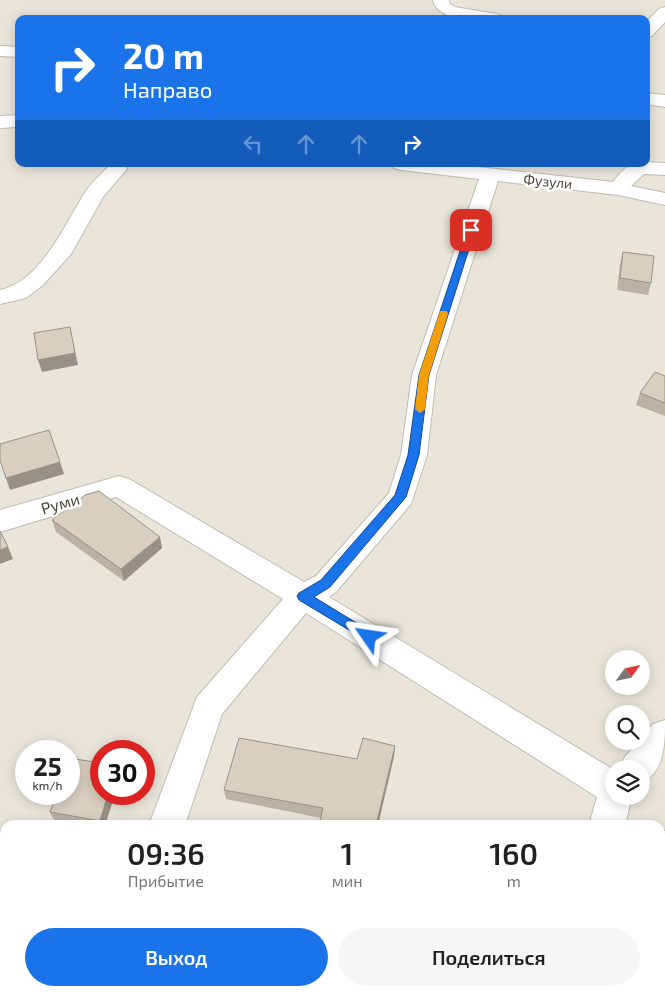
<!DOCTYPE html>
<html lang="ru">
<head>
<meta charset="utf-8">
<style>
  :root { --surface:#fff; --page:#f6f6f6; --text:#202124; --muted:#757577; --accent:#1a73e8 }
  body { margin:0; font-family:"Exo 2",sans-serif; background:var(--page); color:var(--text); height:100vh; display:flex; flex-direction:column; font-size:19px; white-space:nowrap }
  * { box-sizing:border-box; margin:0 }
  p { font-size:16px; color:var(--muted) }
  .icon { flex:none; width:28px; height:28px; fill:none; stroke:currentColor; stroke-width:2; stroke-linecap:round; stroke-linejoin:round }
  .map { position:relative; flex:1; overflow:hidden }
  .sheet { position:absolute; left:0px; top:820px; width:665px; height:176px; display:flex; flex-direction:column; background:var(--surface); border-radius:15px 15px 0 0; box-shadow:0 2px 12px #0003 }
  .sheet>* { flex:none }
  .banner { position:absolute; left:15px; top:15px; width:635px; height:152px; border-radius:10px; box-shadow:0 2px 12px #0003; background:#1a73e8; color:#fff; overflow:hidden }
  .needle { width:32px; rotate:57deg }
  .buttons { position:absolute; left:605px; top:650px; display:grid; gap:10px }
  .buttons a { display:grid; place-items:center; width:45px; height:45px; border-radius:50%; background:var(--surface); box-shadow:0 2px 12px #0003; font-size:25px }
  .speed { position:absolute; left:15px; top:740px; display:flex; gap:10px; font-size:25px; font-weight:700; text-align:center }
  .speed>* { display:grid; place-content:center; width:65px; height:65px; border-radius:50%; background:var(--surface); box-shadow:0 2px 12px #0003; line-height:1 }
  .speed small { font-size:12px; font-weight:400 }
  .speed .limit { border:8px solid #d22; background:#fff; color:#111 }
  .pin { position:absolute; display:grid; place-items:center; width:42px; height:42px; color:#fff; margin:-21px; border-radius:10px; box-shadow:0 2px 8px #0006 }
  .me { position:absolute; width:55px; margin:-28px; rotate:302deg; stroke-linejoin:round; filter:drop-shadow(0 0 4px #0008) }
  .turn { display:flex; align-items:center; gap:18px; height:105px; padding:0 25px; font-size:22px }
  .turn .icon { width:65px; height:65px; stroke-width:2.5 }
  .turn b { display:block; font-size:35px; line-height:42px }
  .lanes { display:flex; align-items:center; height:48px; padding:0 25px; background:#0003; justify-content:center; gap:25px; direction:ltr }
  .lanes .off { opacity:.35 }
  .eta { display:flex; justify-content:space-evenly; align-items:center; height:85px; text-align:center }
  .eta b { font-size:30px; font-weight:600; line-height:35px }
  .primary-button { display:flex; gap:10px; margin-top:auto; padding:10px 25px }
  .primary-button a { flex:1; height:58px; border-radius:30px; background:var(--accent); color:#fff; font-size:20px; font-weight:600; line-height:58px; text-align:center }
  .primary-button a+a { background:var(--page); color:var(--text) }
  .map>svg:first-child { display:block }
</style>
</head>
<body>
<div class="map">
<svg width="665" height="996" viewBox="0 0 665 996">
  <rect width="100%" height="100%" fill="#f6f3ec"/>
  <path fill="#eae5da" fill-rule="evenodd" d="M0,0H665V996H0ZM19,19H646V164H19ZM614,659H641V686H614ZM614,714H641V741H614ZM26,751H69V794H26ZM101,751H144V794H101ZM614,769H641V796H614ZM5,825H660V991H5Z"/>
  <g fill="none" stroke-linecap="round" stroke-linejoin="round">
    <g stroke="#c2bbae" stroke-width="2">
      <g id="minor">
        <path d="M433,0H449L450,4L455,7L497,14L503,16L505,19C486,19 437,24 433,0Z"/>
        <path d="M665,7V22L652,36L646,37V22L659,9Z"/>
        <path d="M0,46L19,47V57L0,56Z"/>
        <path d="M646,93L665,95V107L646,104Z"/>
        <path d="M19,115V127L0,128V116Z"/>
        <path d="M646,162L665,163V175L644,174L631,186L665,193V205L618,195L498,181L436,375L427,455L411,504L336,592L329,597L614,770V796H632L625,825H589L597,797L306,613L222,714L185,825H149L197,697L283,599L116,497L0,532V510L119,476L129,479L304,582L316,576L389,493L401,455L412,375L479,179L401,170L394,168L391,164H451L613,182C624,168 627,164 646,164Z"/>
        <path d="M120,164L124,165L127,169L103,197L71,254L43,285L26,298L0,304V290C41,281 64,226 84,194C91,183 101,174 110,165Z"/>
        <path d="M665,720C665,744 665,772 641,783V769H619L624,758L639,741H641V738L653,724Z"/>
        <path d="M660,830L665,831V865L660,864Z"/>
        <path d="M90,991H128L127,996H89Z"/>
        <path d="M575,991H613L612,996H574Z"/>
      </g>
    </g>
    <use href="#minor" fill="#fff" fill-rule="evenodd"/>
  </g>
  <g fill="#bab2a6">
    <path d="M623,252L651,283L648,295L617,290L620,264Z"/>
    <path d="M665,376V416L636,405L640,393Z"/>
    <path d="M52,520L162,548L124,581L56,532Z"/>
    <path d="M395,746L394,756L378,825H319L321,818L226,799L224,790L357,759Z"/>
    <path d="M101,794H115L105,825H72L55,822L50,812Z"/>
    <path d="M226,991H251L250,996Z"/>
    <path d="M501,991H557L556,996H501Z"/>
    <path d="M625,991H660L665,996H625Z"/>
  </g>
  <g fill="#979187">
    <path d="M70,327L78,365L42,372L38,360Z"/>
    <path d="M60,462L64,474L10,490L6,478Z"/>
    <path d="M160,537L162,548L124,581L121,569Z"/>
    <path d="M8,547L13,559L0,564V550Z"/>
    <path d="M395,746L394,756L378,825H376Z"/>
    <path d="M108,794H115L105,825H101L100,821Z"/>
    <path d="M205,991H209L208,996H203Z"/>
  </g>
  <g fill="#d8cfc1" stroke="#979187">
    <path d="M623,252L654,256L651,283L620,278Z"/>
    <path d="M70,327L75,353L38,360L34,333Z"/>
    <path d="M655,372L665,376V403L640,393Z"/>
    <path d="M49,430L60,462L6,478L0,460V444Z"/>
    <path d="M99,491L160,537L121,569L52,520L85,495Z"/>
    <path d="M0,531L8,547L0,550Z"/>
    <path d="M239,738L357,759L363,738L395,746L376,825H319L323,808L224,790Z"/>
    <path d="M69,758L101,763V794H108L100,821L50,812L57,794H69Z"/>
    <path d="M660,989L665,991V996H630V991H660Z"/>
    <path d="M165,991H205L203,996H164Z"/>
    <path d="M503,991H557L556,996H503Z"/>
  </g>
  <path fill="#1a73e8" stroke="#114b97" d="M471,228L475,230L429,375L419,455L406,497L330,587L314,597L373,633L375,637L373,641L369,642L299,600L297,596L299,593L321,580L395,495L408,455L419,375L467,230Z"/>
  <path fill="#f59e0b" d="M440,311H447L448,314L429,375L425,409L420,413L415,409L419,375Z"/>
  <g text-anchor="middle" dominant-baseline="central" stroke-width="5" stroke-linejoin="round" paint-order="stroke">
    <g font-size="14" fill="#4b4439" stroke="#fff">
      <text transform="translate(548 181) rotate(6)">Фузули</text>
    </g>
    <g font-size="16" fill="#4b4439" stroke="#fff">
      <text transform="translate(60 503) rotate(-16)">Руми</text>
    </g>
  </g>
</svg>
<div class="buttons">
<a><svg class="needle" viewBox="-14 -14 28 28"><path d="M0-13l5 13h-10z" fill="#e53935"/><path d="M0 13l5-13h-10z" fill="#757577"/></svg></a>
<a><svg class="icon" aria-label="search" viewBox="0 0 24 24"><circle cx="10" cy="10" r="6"/><path d="M15 15l6 6"/></svg></a>
<a><svg class="icon" aria-label="layers" viewBox="0 0 24 24"><path d="M12 4l9 5-9 5-9-5zM3 14l9 5 9-5"/></svg></a>
</div>
<div class="speed"><div>25<small>km/h</small></div><div class="limit">30</div></div>
<div class="pin" style="left:471px;top:230px;background:#d93025"><svg class="icon" aria-label="arrive" viewBox="0 0 24 24"><path d="M6 21V4h12l-3 4 3 4H6"/></svg></div>
<svg class="me" style="left:369px;top:637px" viewBox="-20 -20 40 40"><path d="M0-17L14 15 0 8-14 15z" fill="#1a73e8" stroke="#fff" stroke-width="4"/></svg>
<div class="banner">
<div class="turn"><svg class="icon" aria-label="right" viewBox="0 0 24 24"><path d="M7 20v-9h11M14 6l5 5-5 5"/></svg><div><b>20 m</b>Направо</div></div>
<div class="lanes"><svg class="icon off" aria-label="left" viewBox="0 0 24 24"><path d="M17 20v-9H6M10 6l-5 5 5 5"/></svg><svg class="icon off" aria-label="ahead" viewBox="0 0 24 24"><path d="M12 20V5M6 11l6-6 6 6"/></svg><svg class="icon off" aria-label="ahead" viewBox="0 0 24 24"><path d="M12 20V5M6 11l6-6 6 6"/></svg><svg class="icon" aria-label="right" viewBox="0 0 24 24"><path d="M7 20v-9h11M14 6l5 5-5 5"/></svg></div>
</div>
<section class="sheet">
<div class="eta">
<div><b>09:36</b><p>Прибытие</p></div>
<div><b>1</b><p>мин</p></div>
<div><b>160</b><p>m</p></div>
</div>
<div class="primary-button"><a>Выход</a><a>Поделиться</a></div>
</section>
</div>
</body>
</html>
